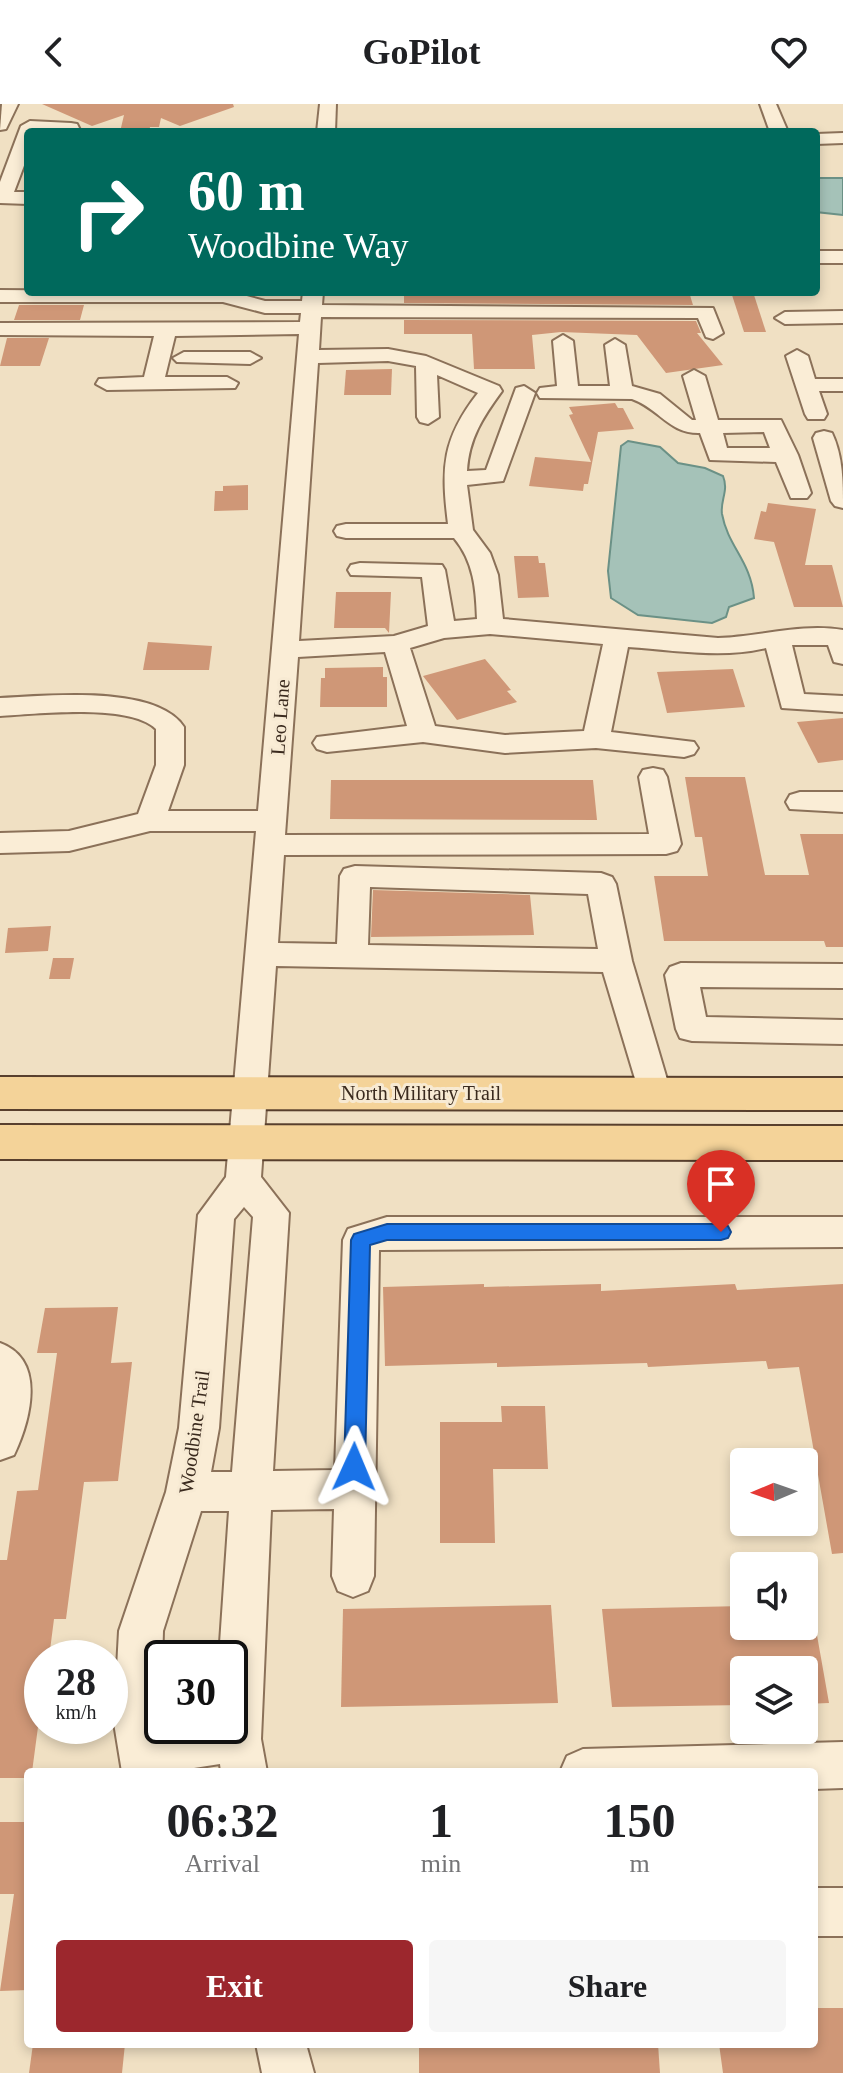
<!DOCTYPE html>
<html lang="en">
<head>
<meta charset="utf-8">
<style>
  :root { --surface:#fff; --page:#f6f6f6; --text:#202124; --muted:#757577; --accent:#9c272d }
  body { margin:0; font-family:Georgia,serif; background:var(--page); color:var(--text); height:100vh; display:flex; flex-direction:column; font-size:30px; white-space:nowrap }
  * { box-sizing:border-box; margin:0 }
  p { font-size:26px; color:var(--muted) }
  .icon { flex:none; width:44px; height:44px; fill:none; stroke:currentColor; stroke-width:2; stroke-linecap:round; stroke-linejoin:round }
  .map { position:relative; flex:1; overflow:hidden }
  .panel { position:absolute; left:24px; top:1664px; width:794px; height:280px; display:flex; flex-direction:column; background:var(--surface); border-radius:8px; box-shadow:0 4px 12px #0003 }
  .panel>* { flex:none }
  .guide { position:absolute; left:24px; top:24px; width:796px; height:168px; border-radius:8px; box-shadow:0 4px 12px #0003; background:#00695c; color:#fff; overflow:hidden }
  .needle { width:52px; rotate:268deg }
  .fabs { position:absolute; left:730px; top:1344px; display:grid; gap:16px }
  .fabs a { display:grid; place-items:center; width:88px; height:88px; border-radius:8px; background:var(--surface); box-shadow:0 4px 12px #0003; font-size:40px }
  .speed { position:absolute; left:24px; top:1536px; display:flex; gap:16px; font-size:40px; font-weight:700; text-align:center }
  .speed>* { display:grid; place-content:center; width:104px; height:104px; border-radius:50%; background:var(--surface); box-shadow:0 4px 12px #0003; line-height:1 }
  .speed small { font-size:20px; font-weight:400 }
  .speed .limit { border:4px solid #111; border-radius:12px; background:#fff; color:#111 }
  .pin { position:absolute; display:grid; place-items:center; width:68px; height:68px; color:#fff; margin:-82px -34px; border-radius:50% 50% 50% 0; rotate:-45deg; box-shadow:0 0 8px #0007 }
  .pin .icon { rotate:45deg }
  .me { position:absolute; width:88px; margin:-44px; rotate:1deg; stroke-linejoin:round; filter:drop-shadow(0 0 6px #0008) }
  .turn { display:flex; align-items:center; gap:28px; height:168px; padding:0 32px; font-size:36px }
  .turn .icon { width:104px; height:104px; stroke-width:2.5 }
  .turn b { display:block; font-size:56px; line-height:68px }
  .eta { display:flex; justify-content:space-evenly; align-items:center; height:136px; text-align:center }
  .eta b { font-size:48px; font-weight:700; line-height:56px }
  .primary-button { display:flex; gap:16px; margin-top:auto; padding:16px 32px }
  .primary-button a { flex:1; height:92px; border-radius:8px; background:var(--accent); color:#fff; font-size:32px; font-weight:700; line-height:92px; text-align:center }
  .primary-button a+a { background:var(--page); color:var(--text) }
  header { display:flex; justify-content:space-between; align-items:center; height:104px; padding:0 32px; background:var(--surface); font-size:36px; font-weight:700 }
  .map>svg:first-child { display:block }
</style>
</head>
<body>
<header><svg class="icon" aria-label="back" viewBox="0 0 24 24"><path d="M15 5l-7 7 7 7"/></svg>GoPilot<svg class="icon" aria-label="heart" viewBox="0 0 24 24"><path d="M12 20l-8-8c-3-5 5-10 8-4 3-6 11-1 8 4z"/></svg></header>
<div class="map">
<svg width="843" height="1969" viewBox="0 0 843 1969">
  <rect width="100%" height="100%" fill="#f0e0c3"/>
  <g fill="#a5c2b8" stroke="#6b9186" stroke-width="2">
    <path d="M816,74H843V111L816,108Z"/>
    <path d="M628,337L660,343L678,359L705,364L723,372C729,387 720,396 722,410C728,443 751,457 754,494L729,503L726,513L712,519L638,511L611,494L608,467L621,342Z"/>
  </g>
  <g fill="#cf9777">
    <path d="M42,0H233L234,3L180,22L161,14L159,23H150L149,28H120L124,11L92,22Z"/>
    <path d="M404,188H689L693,201L404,199Z"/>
    <path d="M731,188H753L766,228H744Z"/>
    <path d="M19,201H84L80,216H14Z"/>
    <path d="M404,216L696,217L701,229H697L723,261L666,269L637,231L561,228L532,231L535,265H474L472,230H404Z"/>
    <path d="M7,234H49L40,262H0Z"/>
    <path d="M392,265L391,291H344L346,266Z"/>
    <path d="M615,299L618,304H623L634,325L598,328L588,380H584L583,387L529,382L535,353L591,358L569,311L573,310L569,303Z"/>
    <path d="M248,381V406L214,407L215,387H223V382Z"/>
    <path d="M768,399L816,405L805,461H832L843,503H794L774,438L754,435L761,407L766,408Z"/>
    <path d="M514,452H538L539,459H545L549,493L518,494Z"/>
    <path d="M336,488H391L389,529L385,524H334Z"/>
    <path d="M148,538L212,542L209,566H143Z"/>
    <path d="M485,555L511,586L507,587L517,598L457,616L423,572Z"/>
    <path d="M383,563V573H387V603H320L321,574H325V564Z"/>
    <path d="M733,565L745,603L667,609L657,568Z"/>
    <path d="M843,614V656L818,659L797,618Z"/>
    <path d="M685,673H745L765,771H809L800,730H843V843H826L824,837H664L654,772H708L702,733H695Z"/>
    <path d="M331,676H593L597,716L330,715Z"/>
    <path d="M373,786L530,791L534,831L371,833Z"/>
    <path d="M51,822L48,847L5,849L8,824Z"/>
    <path d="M53,854H74L70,875H49Z"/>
    <path d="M484,1180V1183L601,1180V1187L735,1180L737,1186L843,1180V1449L832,1450L799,1263L768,1265L766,1257L648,1263L647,1259L497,1263V1259L385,1262L383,1183Z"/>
    <path d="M118,1203L111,1259L132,1258L118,1377L84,1378L66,1515H54L49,1554H42V1593L32,1668H28V1674H0V1456H7L17,1387L38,1386L57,1249H37L45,1204Z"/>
    <path d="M501,1302H545L548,1365H493L495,1439H440V1318H502Z"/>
    <path d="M551,1501L558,1599L341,1603L343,1505Z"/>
    <path d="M744,1502V1522L815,1520L829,1599L804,1600V1566H744V1601L612,1603L602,1505Z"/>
    <path d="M0,1718H28V1886L0,1887L14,1790H0Z"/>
    <path d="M814,1904H843V1969H723L719,1940H814Z"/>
    <path d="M33,1940H125L122,1969H29Z"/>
    <path d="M419,1940H658L660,1969H419Z"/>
  </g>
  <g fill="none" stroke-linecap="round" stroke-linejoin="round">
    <g stroke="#8b7159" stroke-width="4">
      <g id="minor">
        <path d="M2,0H18L6,25L0,26Z"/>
        <path d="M320,0H336L335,28H317Z"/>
        <path d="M760,0H776L788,28H770Z"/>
        <path d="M30,17L71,19L77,20L81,28H28V51L14,88H28V100L0,99V78L21,22Z"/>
        <path d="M843,29V39L816,40V30Z"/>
        <rect x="816" y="147" width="27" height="12"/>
        <path d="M0,186L232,188L265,197H302L303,188H323L322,201L713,204L723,229L713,235L706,233L698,214L321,213L319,246L388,245L426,252L499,282L502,287C483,313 469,334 467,367L486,366L516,284L524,282L535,289L503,377L467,381L473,426L490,449L498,471L503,515L718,534C760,533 800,519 843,526V560L834,558L828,541H792L804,590L843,592V608L782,604L766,544C722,555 674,546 628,543L611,628L694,638L698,644L694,650L684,653L596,644L505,649L423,638L327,648L317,645L313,639L317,633L407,622L385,548L298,553L285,731L649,730L639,673L643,666L653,664L663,666L667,673L681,740L677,747L666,750L284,751L278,839L337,840L340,772L344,765L355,762L601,769L612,773L616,780L632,857L671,989L666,998L654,1002L642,998L603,868L276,862L261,1073L289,1109L273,1367L335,1366L343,1136L348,1125L387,1113H843V1143L379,1146L374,1472L368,1487L353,1493L338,1487L332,1472L334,1405L271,1406L261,1635L267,1668H221L220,1660L168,1668H122L114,1619L119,1527L166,1388L179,1324L198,1111L226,1073L256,727H150L69,747L0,749V729L69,727L138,710L156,661V625C130,599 36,610 0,612V594C46,592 156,580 184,623V661L168,707H258L299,230L175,232L165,273H227L238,279L235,284L107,286L96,280L99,275L144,273L154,232L0,231V219L300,218L301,209H265L223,198H0ZM388,257L416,262L417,313L420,318L428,320L439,313L437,271L478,289C442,335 441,364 448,420H346L337,422L334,427L337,432L346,434H454C474,458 476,485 477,515L454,517L445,466L442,461L360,459L351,461L348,466L351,471L422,473L428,522L394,532L299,537L318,259ZM490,530L603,540L584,627L505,631L435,622L410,544L444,534ZM370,783L588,790L598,845L368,841ZM244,1103L253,1113L232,1368H211L219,1324L234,1115ZM201,1407H229L219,1554H230V1622L160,1623L163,1527Z"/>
        <path d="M843,207V219L785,220L775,214L785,208Z"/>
        <path d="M563,231L573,237L578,282H610L605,241L615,235L625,241L632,282L660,290L692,316H696L683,272L694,266L705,272L718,316H781L798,351L811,389L807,394H791L776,358L710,356L700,329C669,330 660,305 632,295L540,294L537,289L540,284L557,282L553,237ZM764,328L770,344H727L723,329Z"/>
        <path d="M797,246L808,252L815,275H843V287H819L827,310L824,315H808L805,310L786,252Z"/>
        <path d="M184,248H250L261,254L250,260L177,258L173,254Z"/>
        <path d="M824,327L832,329C843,352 843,379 843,404L835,402L831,397L813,334L816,329Z"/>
        <path d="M800,688H843V708L790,705L786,698L790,691Z"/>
        <path d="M681,859L843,860V884L700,883L706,913L843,916V940L692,937L680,934L676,925L665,871L670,863Z"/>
        <path d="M0,1239C47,1256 30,1317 14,1351L0,1356Z"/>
        <path d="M843,1638V1684L814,1685V1668H560L567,1652L583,1645Z"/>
        <rect x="814" y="1784" width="29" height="48"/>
        <path d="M256,1940H306L314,1969H262Z"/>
      </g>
    </g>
    <g stroke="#583f2d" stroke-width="4">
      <g id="major">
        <path d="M0,973L843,974V1006L0,1005Z"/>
        <path d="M0,1021L843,1022V1056L0,1055Z"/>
      </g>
    </g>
    <use href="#minor" fill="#faedd6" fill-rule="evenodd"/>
    <use href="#major" fill="#f4d399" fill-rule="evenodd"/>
  </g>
  <path fill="#1a73e8" stroke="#114b97" stroke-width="2" d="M387,1120H721L728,1122L731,1128L728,1134L721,1136H387L370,1141L365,1363L362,1370L354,1373L347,1370L344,1363L351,1136L354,1130Z"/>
  <g text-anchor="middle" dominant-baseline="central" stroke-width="6" stroke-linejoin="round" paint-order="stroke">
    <g font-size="20" fill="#3a2a1e" stroke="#f7ead3">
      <text transform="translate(280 613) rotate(-86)">Leo Lane</text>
      <text x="421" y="989">North Military Trail</text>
      <text transform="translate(194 1328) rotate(-82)">Woodbine Trail</text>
    </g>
  </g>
</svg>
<div class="fabs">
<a><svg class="needle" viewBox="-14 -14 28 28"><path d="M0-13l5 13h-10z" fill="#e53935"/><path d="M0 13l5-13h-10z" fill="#757577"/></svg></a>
<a><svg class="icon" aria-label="sound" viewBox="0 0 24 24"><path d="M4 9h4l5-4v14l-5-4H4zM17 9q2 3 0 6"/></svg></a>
<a><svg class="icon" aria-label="layers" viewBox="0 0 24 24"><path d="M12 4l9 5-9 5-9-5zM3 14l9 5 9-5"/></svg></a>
</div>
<div class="speed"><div>28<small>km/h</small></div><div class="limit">30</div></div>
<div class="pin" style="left:721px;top:1128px;background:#d93025"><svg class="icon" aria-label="arrive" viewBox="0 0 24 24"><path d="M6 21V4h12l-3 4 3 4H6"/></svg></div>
<svg class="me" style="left:354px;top:1363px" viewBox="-20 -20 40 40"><path d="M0-17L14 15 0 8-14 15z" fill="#1a73e8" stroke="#fff" stroke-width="4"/></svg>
<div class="guide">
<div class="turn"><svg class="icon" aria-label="right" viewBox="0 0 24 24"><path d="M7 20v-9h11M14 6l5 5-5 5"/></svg><div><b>60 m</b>Woodbine Way</div></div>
</div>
<section class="panel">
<div class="eta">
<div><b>06:32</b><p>Arrival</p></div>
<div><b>1</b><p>min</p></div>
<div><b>150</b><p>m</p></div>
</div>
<div class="primary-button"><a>Exit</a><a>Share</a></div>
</section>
</div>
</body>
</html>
